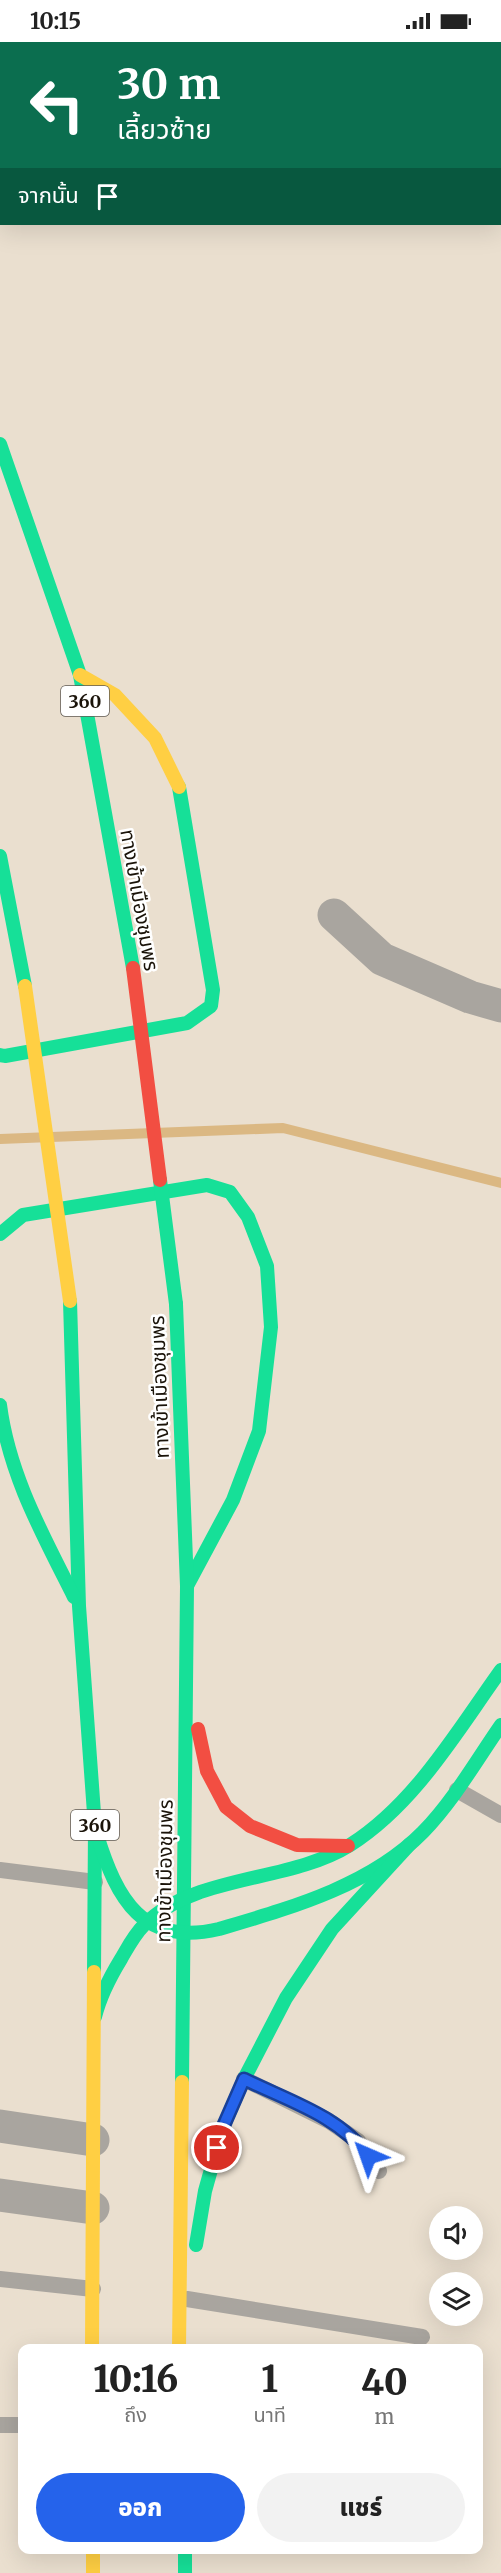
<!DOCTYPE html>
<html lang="th">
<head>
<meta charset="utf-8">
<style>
  :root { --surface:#fff; --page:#f2f2f2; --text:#222; --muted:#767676; --accent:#2563eb }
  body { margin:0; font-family:Merriweather,"Noto Sans Thai",serif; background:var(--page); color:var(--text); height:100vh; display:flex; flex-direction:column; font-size:22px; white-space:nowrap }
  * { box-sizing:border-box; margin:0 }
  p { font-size:20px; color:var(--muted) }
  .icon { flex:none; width:33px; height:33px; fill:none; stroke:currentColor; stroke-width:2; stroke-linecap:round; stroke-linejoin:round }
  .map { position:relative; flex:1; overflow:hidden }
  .drawer { position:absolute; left:18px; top:2302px; width:465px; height:210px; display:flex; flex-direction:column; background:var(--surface); border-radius:12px; box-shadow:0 6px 24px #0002 }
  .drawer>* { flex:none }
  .top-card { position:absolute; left:0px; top:0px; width:501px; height:183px; box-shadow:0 6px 24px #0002; background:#0b6e4f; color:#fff; overflow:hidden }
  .fabs { position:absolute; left:429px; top:2164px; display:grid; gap:12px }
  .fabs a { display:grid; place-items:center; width:54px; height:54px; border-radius:50%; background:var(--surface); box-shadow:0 6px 24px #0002; font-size:30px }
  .pin { position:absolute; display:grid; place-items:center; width:51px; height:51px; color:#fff; margin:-26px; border:3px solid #fff; border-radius:50%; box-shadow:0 2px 6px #0007 }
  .me { position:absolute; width:66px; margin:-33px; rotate:317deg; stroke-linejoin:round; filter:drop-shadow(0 0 4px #0008) }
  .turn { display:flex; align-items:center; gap:21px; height:126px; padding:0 18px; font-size:27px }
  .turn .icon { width:78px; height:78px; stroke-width:2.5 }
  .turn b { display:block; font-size:42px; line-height:51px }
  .then { display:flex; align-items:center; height:57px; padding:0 18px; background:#0003; gap:12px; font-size:22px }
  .eta { display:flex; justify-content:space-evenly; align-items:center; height:102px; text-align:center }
  .eta b { font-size:36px; font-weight:800; line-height:42px }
  .cta { display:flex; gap:12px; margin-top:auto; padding:12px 18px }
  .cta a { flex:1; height:69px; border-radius:36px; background:var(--accent); color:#fff; font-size:24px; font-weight:800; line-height:69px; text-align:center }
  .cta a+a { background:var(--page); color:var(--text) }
  .status { display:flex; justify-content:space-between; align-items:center; height:42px; padding:0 30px; background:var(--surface); direction:ltr }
  .status svg { height:16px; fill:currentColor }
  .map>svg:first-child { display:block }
</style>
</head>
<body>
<div class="status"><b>10:15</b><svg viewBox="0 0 49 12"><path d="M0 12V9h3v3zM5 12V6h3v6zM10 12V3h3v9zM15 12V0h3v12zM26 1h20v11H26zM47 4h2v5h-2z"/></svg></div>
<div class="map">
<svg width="501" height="2531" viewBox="0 0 501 2531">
  <rect width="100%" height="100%" fill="#eadfcf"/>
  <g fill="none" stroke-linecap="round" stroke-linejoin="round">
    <path stroke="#dbb883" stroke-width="10" d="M0,1097L283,1086L501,1141"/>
    <g stroke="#a9a59f" stroke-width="16">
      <path d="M457,1748L501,1773"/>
      <path d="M0,1828L95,1840"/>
      <path d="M244,2037L329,2079L358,2099L379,2129"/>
      <path d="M0,2237L93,2247"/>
      <path d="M187,2257L422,2295"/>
      <path d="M0,2383H22"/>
    </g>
    <g stroke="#a9a59f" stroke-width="33">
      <path d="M334,873L382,917L470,955L501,964"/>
      <path d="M0,2084L93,2098"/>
      <path d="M0,2153L93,2166"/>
    </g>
    <g stroke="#16e098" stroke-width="14">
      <path d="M0,402L80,633L133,926"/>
      <path d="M0,814L25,944"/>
      <path d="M0,1013L5,1014L187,981L211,964L213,948L179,745"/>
      <path d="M0,1192L23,1173L207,1143L230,1150L248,1175L267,1224L271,1285L259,1389L233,1458L187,1544"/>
      <path d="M70,1259L79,1564L95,1785L94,1930"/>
      <path d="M176,1262L187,1544L182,2040"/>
      <path d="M0,1363C9,1433 43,1493 74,1555"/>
      <path d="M97,1793C117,1857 142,1905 219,1887C290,1866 370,1844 423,1790C454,1758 476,1719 501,1683"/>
      <path d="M95,1975C100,1954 110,1935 121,1917C128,1905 134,1893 144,1883C195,1832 289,1841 350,1803C415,1762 457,1689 501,1628"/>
      <path d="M196,2203L205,2149L223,2085L244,2037L286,1956L332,1887L410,1802"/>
      <path d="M185,2508V2531"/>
    </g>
    <g stroke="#ffcf43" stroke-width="14">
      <path d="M80,633L115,653L155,696L179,745"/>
      <path d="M92,2307L94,1930"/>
      <path d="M179,2307L182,2040"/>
      <path d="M93,2508V2531"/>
    </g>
    <path stroke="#f24e42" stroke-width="14" d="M198,1687L207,1729L226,1765L250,1784L297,1803L348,1804"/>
    <path stroke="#16e098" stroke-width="14" d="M160,1138L176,1262"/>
    <path stroke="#ffcf43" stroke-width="14" d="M25,944L70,1259"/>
    <path stroke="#f24e42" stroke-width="14" d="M133,926L160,1138"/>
  </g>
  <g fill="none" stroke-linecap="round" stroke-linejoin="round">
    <g stroke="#184099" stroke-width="15">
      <path id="route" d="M217,2106L223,2085L244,2037C286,2058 340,2074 368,2114"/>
    </g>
    <use href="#route" stroke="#2563eb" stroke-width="10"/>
  </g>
  <g text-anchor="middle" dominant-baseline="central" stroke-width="5" stroke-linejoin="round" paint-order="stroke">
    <g fill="#fff" stroke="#5f5a53" stroke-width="1.5">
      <rect x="61" y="644" width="48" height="30" rx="4.5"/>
      <rect x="71" y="1768" width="48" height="30" rx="4.5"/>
    </g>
    <g font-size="18" font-weight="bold" fill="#1a1309">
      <text x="85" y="659">360</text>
      <text x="95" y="1783">360</text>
    </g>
    <g font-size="20" fill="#1a1309" stroke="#fff">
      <text transform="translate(140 858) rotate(80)">ทางเข้าเมืองชุมพร</text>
      <text transform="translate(159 1345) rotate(-92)">ทางเข้าเมืองชุมพร</text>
      <text transform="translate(164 1829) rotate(-89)">ทางเข้าเมืองชุมพร</text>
    </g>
  </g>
</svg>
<div class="fabs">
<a><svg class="icon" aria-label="sound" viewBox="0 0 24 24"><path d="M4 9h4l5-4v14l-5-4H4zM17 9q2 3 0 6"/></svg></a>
<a><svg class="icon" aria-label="layers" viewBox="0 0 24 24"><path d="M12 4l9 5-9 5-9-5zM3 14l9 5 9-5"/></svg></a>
</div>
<div class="pin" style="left:217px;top:2106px;background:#d93025"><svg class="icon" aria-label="arrive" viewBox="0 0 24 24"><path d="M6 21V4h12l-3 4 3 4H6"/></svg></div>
<svg class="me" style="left:368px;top:2114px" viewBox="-20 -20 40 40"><path d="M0-17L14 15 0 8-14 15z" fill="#2563eb" stroke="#fff" stroke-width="4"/></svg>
<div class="top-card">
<div class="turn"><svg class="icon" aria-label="left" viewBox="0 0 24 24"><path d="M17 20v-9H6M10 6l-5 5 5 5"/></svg><div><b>30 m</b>เลี้ยวซ้าย</div></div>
<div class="then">จากนั้น<svg class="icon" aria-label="arrive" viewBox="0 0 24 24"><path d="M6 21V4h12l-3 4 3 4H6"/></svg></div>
</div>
<section class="drawer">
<div class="eta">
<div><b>10:16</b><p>ถึง</p></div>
<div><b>1</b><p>นาที</p></div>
<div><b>40</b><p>m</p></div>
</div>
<div class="cta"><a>ออก</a><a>แชร์</a></div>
</section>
</div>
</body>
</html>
